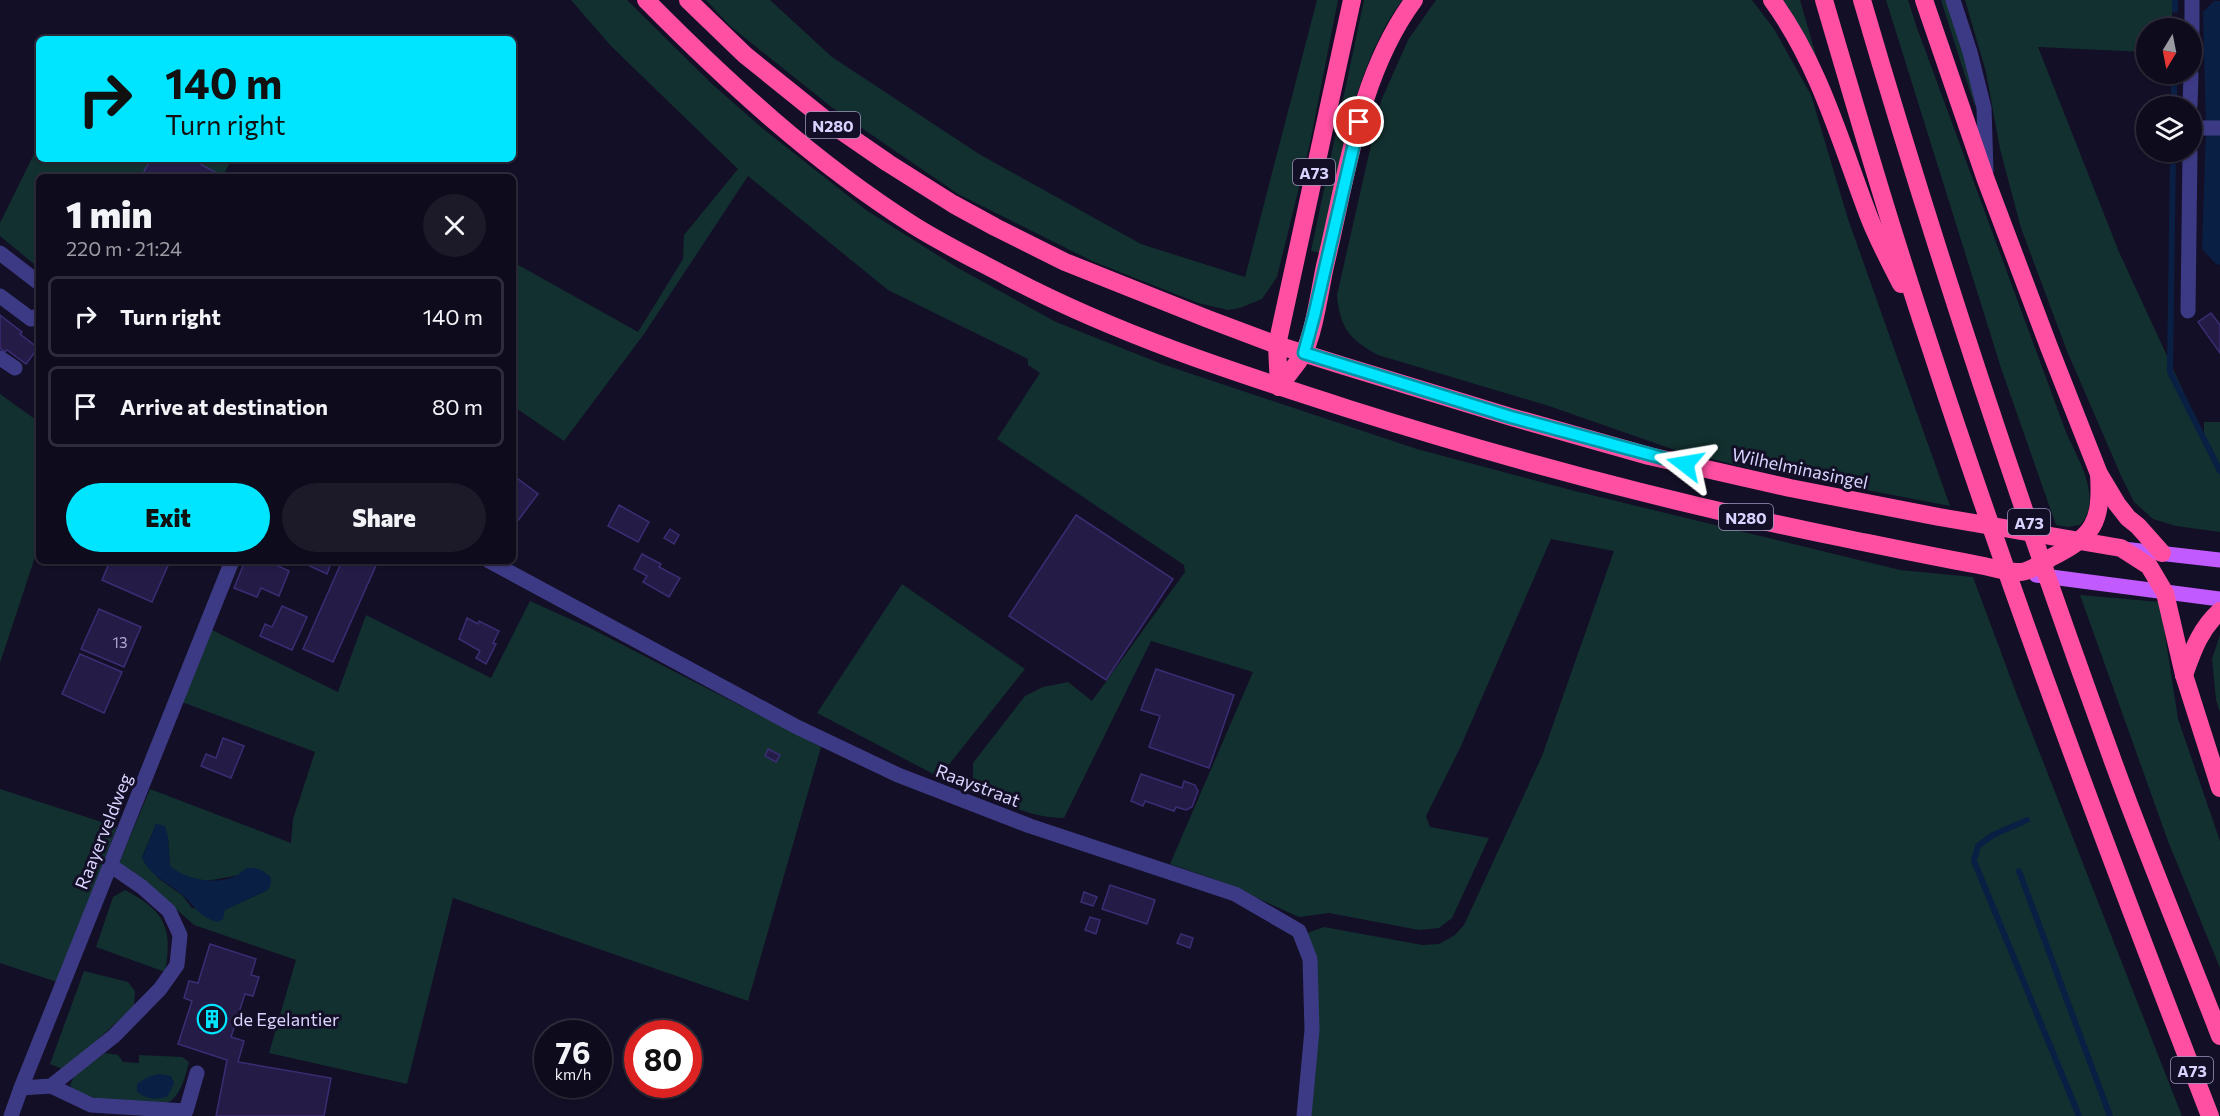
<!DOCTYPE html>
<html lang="en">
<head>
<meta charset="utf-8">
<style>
  :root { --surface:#0e0b1c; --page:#1c1929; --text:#f1f3f6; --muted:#9b9ba3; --line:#2e2b3b; --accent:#00e5ff }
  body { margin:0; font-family:Commissioner,sans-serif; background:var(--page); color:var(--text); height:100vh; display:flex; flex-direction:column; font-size:22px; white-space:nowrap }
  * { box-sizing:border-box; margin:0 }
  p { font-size:20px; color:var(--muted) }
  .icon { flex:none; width:33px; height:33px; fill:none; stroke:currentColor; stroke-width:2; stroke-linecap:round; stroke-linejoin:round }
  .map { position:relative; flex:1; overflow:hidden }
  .panel { position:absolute; left:36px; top:174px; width:480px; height:390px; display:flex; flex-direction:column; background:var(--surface); border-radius:9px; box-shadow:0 2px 4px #0004,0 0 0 2px var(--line) }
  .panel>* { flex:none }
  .banner { position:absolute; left:36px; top:36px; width:480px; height:126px; border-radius:9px; box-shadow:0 2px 4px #0004,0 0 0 2px var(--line); background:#00e5ff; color:#111; overflow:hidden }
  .needle { width:39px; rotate:190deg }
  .controls { position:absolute; left:2136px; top:18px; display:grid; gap:12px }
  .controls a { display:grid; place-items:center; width:66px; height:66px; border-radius:50%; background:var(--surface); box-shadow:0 2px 4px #0004,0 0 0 2px var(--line); font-size:30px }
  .speed { position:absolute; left:534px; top:1020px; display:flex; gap:12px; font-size:30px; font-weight:700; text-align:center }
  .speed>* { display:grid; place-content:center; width:78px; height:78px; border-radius:50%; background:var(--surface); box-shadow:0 2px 4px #0004,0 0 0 2px var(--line); line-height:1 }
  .speed small { font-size:15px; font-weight:400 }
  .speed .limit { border:9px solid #d22; background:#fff; color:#111 }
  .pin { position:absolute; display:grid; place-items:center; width:51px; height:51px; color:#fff; margin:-26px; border:3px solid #fff; border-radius:50%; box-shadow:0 2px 6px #0007 }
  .me { position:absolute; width:66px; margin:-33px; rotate:284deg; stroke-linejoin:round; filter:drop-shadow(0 0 4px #0008) }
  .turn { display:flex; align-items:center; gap:21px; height:126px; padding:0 30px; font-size:27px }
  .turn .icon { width:78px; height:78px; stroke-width:2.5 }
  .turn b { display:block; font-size:42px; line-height:51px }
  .round { display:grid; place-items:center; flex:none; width:63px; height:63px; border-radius:32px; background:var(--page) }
  .overview { display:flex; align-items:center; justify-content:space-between; height:102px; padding:0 30px }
  h1 { font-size:36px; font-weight:800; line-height:45px }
  .action { display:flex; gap:12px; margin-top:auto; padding:12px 30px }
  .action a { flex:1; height:69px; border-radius:36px; background:var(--accent); color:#111; font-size:24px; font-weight:800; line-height:69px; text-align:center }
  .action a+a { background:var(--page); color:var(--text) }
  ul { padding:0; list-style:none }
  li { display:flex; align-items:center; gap:18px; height:81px; margin:0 12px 9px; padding:0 18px; border:3px solid var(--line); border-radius:9px }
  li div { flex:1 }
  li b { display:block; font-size:22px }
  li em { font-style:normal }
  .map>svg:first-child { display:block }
</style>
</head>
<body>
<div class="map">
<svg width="2220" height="1116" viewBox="0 0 2220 1116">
  <rect width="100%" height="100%" fill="#130f26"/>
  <g fill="#12302f" fill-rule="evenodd">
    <path d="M571,0H627L712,84L762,128L866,210L958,268L1056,322L1162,364L1417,449L1575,491L1900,570L1973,577L2015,690L2182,1116H1310L1307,933L1324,927L1422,945L1439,944L1455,935L1464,925L1542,756L1614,551L1551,539L1460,748L1426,816L1430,827L1489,838L1452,918L1439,928L1419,930L1329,913L1299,917L1217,880L1170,864L1253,672L1151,641L1064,818C1031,818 1003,803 973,789V763L1025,696L1043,687L1068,682L1092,701L1185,572L1184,565L997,439L1040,373L1028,365V359L888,290L748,176L644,334L564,441L513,406V262L638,332L683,259L684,235L738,169L611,46Z"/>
    <path d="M706,0H770L832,57L979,154L1141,244L1245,277L1317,0H1338L1310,143L1277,277L1262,299L1240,308L1228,310L1198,303L1092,261L958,194L834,109L730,26Z"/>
    <path d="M1364,0H1402C1352,68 1338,172 1321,253L1311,251Z"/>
    <path d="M1436,0H1752L1774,29L1811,95L1848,219L1950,506L1736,465L1672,449L1549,406L1378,355C1349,339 1340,328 1337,295L1381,101L1408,40Z"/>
    <path d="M1779,0H1800L1819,66Z"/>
    <path d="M1886,0H1908L1917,28L2066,432C2077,458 2104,499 2080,525L2067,527L2056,525L2001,368Z"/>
    <path d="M1941,0H1947L1972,76L1975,107Z"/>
    <path d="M1965,0H2172V28H2146V52L2038,47L2119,252L2204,436V422H2220V532L2176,526L2153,519L2134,502L2122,478L2067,351L2021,228L2000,149L1986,72Z"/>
    <path d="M39,144V159H232L222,177H39V268L0,236V223Z"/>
    <path d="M0,394L39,422V545L0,663Z"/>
    <path d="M902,584L1025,669L939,777L817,713Z"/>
    <path d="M2080,595L2160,602L2178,719L2220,841V968L2168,841Z"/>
    <path d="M530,601L592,629L821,747L748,1001L453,898L407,1084L269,1053L296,960L194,925L156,891L119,863L150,789L291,843L293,819L315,752L182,702L212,630L338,692L366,615L491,678ZM156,824L168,837L170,867L186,877L206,881L240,875L268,890L224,910L192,908L182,895L159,879L142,857Z"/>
    <path d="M2220,635V712L2216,700L2212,659Z"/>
    <path d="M0,789L117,827L57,982L0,963Z"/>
    <path d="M125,890C165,911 173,928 165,972L96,947L113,897Z"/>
    <path d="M84,971L128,982L135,991L134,1006L65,1070L50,1064Z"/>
    <path d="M105,1053L118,1055L123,1062L139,1063V1055L182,1057L189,1062C186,1073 182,1092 172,1100C158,1112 96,1097 76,1094L70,1085L74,1076Z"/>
  </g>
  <g fill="#0a1f44">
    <path d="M2214,1H2220V265L2216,264L2202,249L2206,128L2203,12Z"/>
    <path d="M156,824L165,826L168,837L170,866C188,882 229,888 246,868C257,867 263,870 271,878V884L268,890L225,910L223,919L217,922C196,915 195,905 180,893C165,881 150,875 142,858Z"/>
    <path d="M159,1074L171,1076L174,1083L168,1096C156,1101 148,1099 137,1092V1084L148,1077Z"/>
  </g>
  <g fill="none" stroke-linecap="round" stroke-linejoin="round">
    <g stroke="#0a1f44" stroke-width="6">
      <path d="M2175,10V0"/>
      <path d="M2174,106V74"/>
      <path d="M2173,152L2170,372L2220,471"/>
      <path d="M2027,820L1993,835L1978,846L1974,861L2079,1116"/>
      <path d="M2019,871L2110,1116"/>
    </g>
  </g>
  <g fill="#241b47" stroke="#3b2d73" stroke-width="1.5">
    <path d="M151,159H191L215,172L213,177H141Z"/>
    <path d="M2211,313L2220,325V353L2198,322Z"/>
    <path d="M0,315L22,332L20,334L38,348L26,364L7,350L5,352L0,348Z"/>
    <path d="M513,475L538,494L513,527Z"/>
    <path d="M619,505L649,522L638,542L608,526Z"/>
    <path d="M1076,515L1173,579L1106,680L1009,616Z"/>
    <path d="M670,529L679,535L674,544L664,538Z"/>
    <path d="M642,554L661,564L659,567L680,578L669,597L643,582L647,576L634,569Z"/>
    <path d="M110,561H170L152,602L102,580Z"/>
    <path d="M245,561H268L289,571L279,596L261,588L257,597L234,588Z"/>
    <path d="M299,561H332L327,574Z"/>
    <path d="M342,561H378L333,662L303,649Z"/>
    <path d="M282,606L307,617L292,650L260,636L265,624L272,627Z"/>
    <path d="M99,609L141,627L124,667L81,649Z"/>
    <path d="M467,618L478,624L479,621L499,631L493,643L496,644L486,664L476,658L480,651L459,639Z"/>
    <path d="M80,654L122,672L104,713L62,694Z"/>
    <path d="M1156,669L1234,695L1209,768L1149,747L1160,716L1141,710Z"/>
    <path d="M223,738L244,746L231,778L201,766L206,754L216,758Z"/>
    <path d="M768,749L780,755L776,762L765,756Z"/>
    <path d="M1141,774L1182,788L1184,781L1195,785L1198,791L1192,807L1186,810L1176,807L1174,811L1145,801L1143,806L1131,801Z"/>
    <path d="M1110,885L1155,900L1147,924L1102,909Z"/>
    <path d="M1084,892L1097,897L1093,906L1081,902Z"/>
    <path d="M1090,917L1100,920L1096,934L1085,930Z"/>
    <path d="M1181,934L1193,938L1190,948L1177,943Z"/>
    <path d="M210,944L256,959L251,975L259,977L253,996L245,994L231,1037L244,1041L238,1062L331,1078L324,1116H216L227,1060L178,1044L192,1001L184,998L189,981L198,983Z"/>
  </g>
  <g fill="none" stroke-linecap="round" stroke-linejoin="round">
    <g stroke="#3d3a85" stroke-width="15">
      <path d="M1953,0L1970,52L1984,108L1986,171"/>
      <path d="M2192,39V0"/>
      <path d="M2190,106L2191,74"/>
      <path d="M2192,128H2220"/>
      <path d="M0,253L39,283"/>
      <path d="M0,296L31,319L39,315"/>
      <path d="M2188,311L2190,152"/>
      <path d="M0,358L15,368"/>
      <path d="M489,561L797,727L898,775L1030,826L1235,894L1299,931L1310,959L1312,1030L1304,1116"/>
      <path d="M51,1086L91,1105L186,1111L197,1073"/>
      <path d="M21,1088L51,1086L114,1036L160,989L177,965L180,935L169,911L142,887L110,865"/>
      <path d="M11,1116L21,1088L232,561"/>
    </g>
    <g stroke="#c25bff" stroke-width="15">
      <path d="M2123,549L2220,560"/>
      <path d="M2036,575L2220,599"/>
    </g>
    <g stroke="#ff4fa3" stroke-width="18">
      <path d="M646,0C728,83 814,162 913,225C943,244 976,260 1008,277C1116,334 1233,372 1349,409C1513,461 1679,505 1848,539C1892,548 1935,557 1979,565C1991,567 2008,573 2020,572C2029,572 2042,563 2050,558C2094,536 2102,523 2099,474"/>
      <path d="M688,0L745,55L827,121L888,163L953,204L995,227L1065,262L1208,319L1277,345L1344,366L1511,417L1649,456L1790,488L1939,517L2121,548L2149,566L2165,593L2184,675L2220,788"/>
      <path d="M1772,0C1818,63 1839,137 1866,209C1875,235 1889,260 1901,284"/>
      <path d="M1824,0C1858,116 1892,232 1930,346C2015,606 2111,861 2210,1116"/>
      <path d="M1862,0C1937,257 2022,512 2114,764C2147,855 2185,945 2220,1036"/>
      <path d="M1924,0L1986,180L2049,347L2099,474L2117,504L2128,518L2138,526L2162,553"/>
      <path d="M1279,387C1286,376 1297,365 1303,354C1314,334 1320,289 1325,266C1347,176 1358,76 1414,0"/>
      <path d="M1279,387L1277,345L1352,0"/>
      <path d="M2184,675C2193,650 2200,629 2220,611"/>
    </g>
  </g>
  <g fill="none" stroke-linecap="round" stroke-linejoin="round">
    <g stroke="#0095a6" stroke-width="15">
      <path id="route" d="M1359,122L1314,316L1304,353L1511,417L1685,464"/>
    </g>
    <use href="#route" stroke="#00e5ff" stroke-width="10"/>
  </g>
  <defs>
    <g id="building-ring" transform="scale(1.5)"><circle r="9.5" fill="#130f26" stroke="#00e5ff" stroke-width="1.5"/><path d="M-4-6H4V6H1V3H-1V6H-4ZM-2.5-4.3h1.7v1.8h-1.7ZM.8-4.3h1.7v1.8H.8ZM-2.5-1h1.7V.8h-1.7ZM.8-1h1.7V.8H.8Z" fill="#00e5ff"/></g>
  </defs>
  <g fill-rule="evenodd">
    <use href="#building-ring" x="212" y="1019"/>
  </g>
  <g text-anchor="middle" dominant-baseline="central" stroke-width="6" stroke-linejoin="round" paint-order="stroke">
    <g font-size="15" fill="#aca6d1">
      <text x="120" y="642">13</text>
    </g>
    <g fill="#130f26" stroke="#9e99be" stroke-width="1.5">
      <rect x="806" y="112" width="54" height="26" rx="4.5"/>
      <rect x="1293" y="159" width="42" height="26" rx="4.5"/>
      <rect x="1719" y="504" width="54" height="26" rx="4.5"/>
      <rect x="2008" y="509" width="42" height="26" rx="4.5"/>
      <rect x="2171" y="1057" width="42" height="26" rx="4.5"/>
    </g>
    <g font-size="16" font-weight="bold" fill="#d9d4ff">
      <text x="833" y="125">N280</text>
      <text x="1314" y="172">A73</text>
      <text x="1746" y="517">N280</text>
      <text x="2029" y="522">A73</text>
      <text x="2192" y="1070">A73</text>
    </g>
    <g font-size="18" fill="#d9d4ff" stroke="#130f26">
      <text transform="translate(1800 468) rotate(12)">Wilhelminasingel</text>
      <text transform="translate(978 785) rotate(21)">Raaystraat</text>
      <text transform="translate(103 831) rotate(-68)">Raayerveldweg</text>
    </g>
    <g font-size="18" fill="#d9d4ff" stroke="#130f26" text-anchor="start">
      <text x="233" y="1019">de Egelantier</text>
    </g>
  </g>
</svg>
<div class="controls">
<a><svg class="needle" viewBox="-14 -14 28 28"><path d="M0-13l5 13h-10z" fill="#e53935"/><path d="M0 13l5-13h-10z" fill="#9b9ba3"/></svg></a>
<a><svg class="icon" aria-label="layers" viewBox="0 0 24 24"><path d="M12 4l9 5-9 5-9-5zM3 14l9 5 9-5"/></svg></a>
</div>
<div class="speed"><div>76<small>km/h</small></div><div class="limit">80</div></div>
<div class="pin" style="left:1359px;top:122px;background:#d93025"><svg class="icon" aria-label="arrive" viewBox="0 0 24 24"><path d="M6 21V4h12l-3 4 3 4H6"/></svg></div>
<svg class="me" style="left:1685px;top:464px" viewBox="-20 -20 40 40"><path d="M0-17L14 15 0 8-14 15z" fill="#00e5ff" stroke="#fff" stroke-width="4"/></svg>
<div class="banner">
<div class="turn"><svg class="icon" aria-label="right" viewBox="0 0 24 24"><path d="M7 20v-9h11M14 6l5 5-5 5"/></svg><div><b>140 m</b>Turn right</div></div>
</div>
<section class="panel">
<div class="overview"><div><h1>1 min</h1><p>220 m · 21:24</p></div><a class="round"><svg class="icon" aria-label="close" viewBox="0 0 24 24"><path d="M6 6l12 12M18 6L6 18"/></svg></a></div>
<ul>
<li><svg class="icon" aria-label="right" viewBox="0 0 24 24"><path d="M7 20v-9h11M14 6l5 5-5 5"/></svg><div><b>Turn right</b></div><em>140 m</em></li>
<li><svg class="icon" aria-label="arrive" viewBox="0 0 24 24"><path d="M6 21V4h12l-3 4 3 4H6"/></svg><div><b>Arrive at destination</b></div><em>80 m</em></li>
</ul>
<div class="action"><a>Exit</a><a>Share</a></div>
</section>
</div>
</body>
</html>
